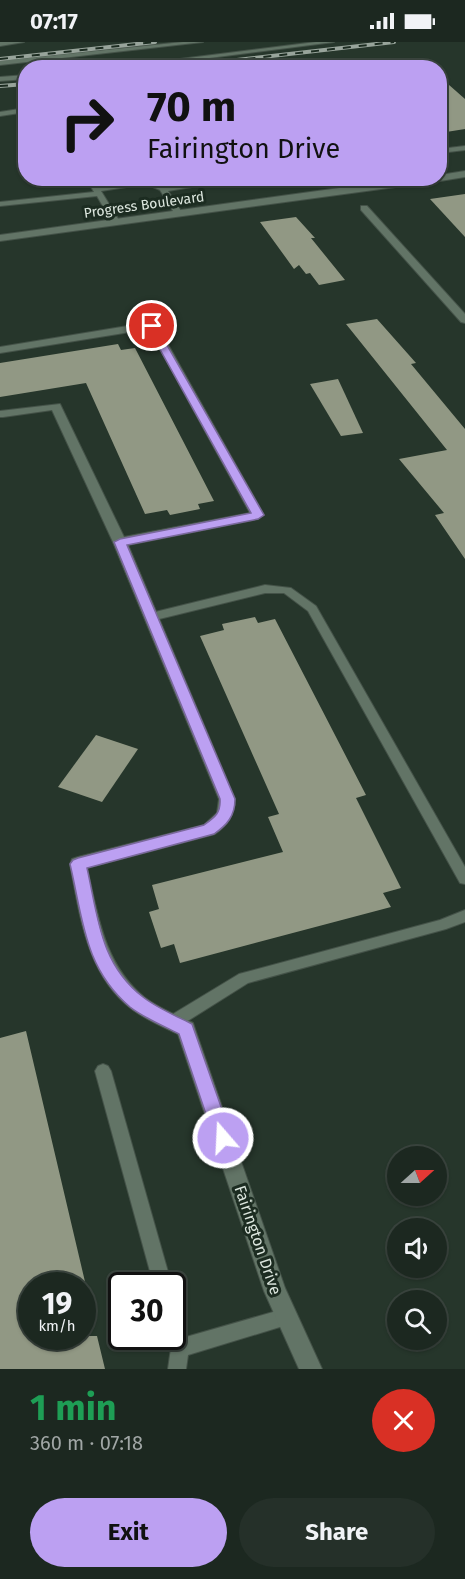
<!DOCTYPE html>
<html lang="en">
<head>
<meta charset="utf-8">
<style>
  :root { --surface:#1c2820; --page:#253029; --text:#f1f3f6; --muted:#a0a6a5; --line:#3a443e; --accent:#bca0f2 }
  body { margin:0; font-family:"Fira Sans",sans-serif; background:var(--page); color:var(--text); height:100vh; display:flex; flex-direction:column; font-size:22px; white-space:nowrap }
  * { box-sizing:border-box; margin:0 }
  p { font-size:20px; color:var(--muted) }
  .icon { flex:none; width:33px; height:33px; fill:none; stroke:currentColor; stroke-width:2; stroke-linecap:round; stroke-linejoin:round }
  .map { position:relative; height:1327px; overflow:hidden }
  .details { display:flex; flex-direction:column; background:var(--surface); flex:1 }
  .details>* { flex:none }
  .banner { position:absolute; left:18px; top:18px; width:429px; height:126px; border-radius:24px; box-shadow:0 2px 4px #0004,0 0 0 2px var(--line); background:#bca0f2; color:#111; overflow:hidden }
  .needle { width:39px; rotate:69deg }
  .buttons { position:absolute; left:387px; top:1104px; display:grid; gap:12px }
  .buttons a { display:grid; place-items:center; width:60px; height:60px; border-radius:50%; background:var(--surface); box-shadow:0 2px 4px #0004,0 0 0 2px var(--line); font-size:30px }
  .speed { position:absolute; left:18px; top:1230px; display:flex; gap:12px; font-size:30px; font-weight:700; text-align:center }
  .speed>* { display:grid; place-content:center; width:78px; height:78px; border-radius:50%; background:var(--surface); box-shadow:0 2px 4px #0004,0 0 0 2px var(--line); line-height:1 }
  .speed small { font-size:15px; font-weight:400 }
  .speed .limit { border:3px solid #111; border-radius:9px; background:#fff; color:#111 }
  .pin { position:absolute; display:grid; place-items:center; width:51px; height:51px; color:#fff; margin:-26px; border:3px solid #fff; border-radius:50%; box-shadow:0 2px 6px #0007 }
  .me { position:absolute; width:66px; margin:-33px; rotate:341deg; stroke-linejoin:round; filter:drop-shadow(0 0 4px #0008) }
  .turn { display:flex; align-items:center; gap:21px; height:126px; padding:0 30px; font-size:27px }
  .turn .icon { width:78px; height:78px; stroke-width:2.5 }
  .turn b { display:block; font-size:42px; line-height:51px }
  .round { display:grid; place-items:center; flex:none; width:63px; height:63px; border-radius:32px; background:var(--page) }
  .head { display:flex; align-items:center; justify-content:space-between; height:102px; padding:0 30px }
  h1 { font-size:36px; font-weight:700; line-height:45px; color:#1e9e55 }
  .cta { display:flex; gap:12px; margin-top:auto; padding:12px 30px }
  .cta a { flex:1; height:69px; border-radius:36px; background:var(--accent); color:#111; font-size:24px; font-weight:700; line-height:69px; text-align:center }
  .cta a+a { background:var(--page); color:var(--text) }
  .status { display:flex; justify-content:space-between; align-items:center; height:42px; padding:0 30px; background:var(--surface); direction:ltr }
  .status svg { height:16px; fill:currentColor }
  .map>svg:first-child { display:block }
</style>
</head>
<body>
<div class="status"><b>07:17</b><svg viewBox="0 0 49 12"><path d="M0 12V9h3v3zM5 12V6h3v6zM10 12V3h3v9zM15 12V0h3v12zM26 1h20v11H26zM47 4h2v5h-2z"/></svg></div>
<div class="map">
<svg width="465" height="1327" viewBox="0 0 465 1327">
  <rect width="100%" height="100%" fill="#26362b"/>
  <g fill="#919884">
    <path d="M440,35L465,57V87L440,91Z"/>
    <path d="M465,152V195L430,157Z"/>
    <path d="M296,175L315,196H311L345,238L319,243L310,231L306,232L299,223L294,227L260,180Z"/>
    <path d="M377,277L416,321L411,322L465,387V517L435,473L444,471L399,417L447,408L346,282Z"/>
    <path d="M118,302L121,308L135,306L214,459L198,462L200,467L170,473L167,468L145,472L86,341L0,355V321Z"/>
    <path d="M338,337L363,391L341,394L310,342Z"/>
    <path d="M255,575L258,581L275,577L366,753L356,756L401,846L383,851L391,865L180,921L174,902L161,906L149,870L159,867L152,843L283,810L268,775L279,772L200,594L224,588L222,582Z"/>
    <path d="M96,693L138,707L102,760L58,745Z"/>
    <path d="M26,989L86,1244H32V1294H97L105,1327H0V996Z"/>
  </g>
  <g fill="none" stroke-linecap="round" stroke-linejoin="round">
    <g stroke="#445248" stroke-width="2">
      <g id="service">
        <path d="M0,0H24L0,4Z"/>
        <path d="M183,0H203L0,23V19Z"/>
        <path d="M316,0H334L131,26H108Z"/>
        <path d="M26,33V37L0,39V35Z"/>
        <path d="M26,66V70L0,74V70Z"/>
        <path d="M465,104V108L440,111V107Z"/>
        <path d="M86,136H93L98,145L147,138L164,145L224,136H246L168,149L183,172L179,174H176L160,148L146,142L101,149L120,180L116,182H113L97,154L0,164V160L94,150Z"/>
        <path d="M265,543L291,546L316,564L465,825V842L460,841L308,569L284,551H265L151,579L145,575L151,571Z"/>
        <path d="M465,868V880L446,887L248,941L178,985L173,987L168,985L166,980L168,975L239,932L440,878Z"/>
        <path d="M103,1022L108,1024L111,1029L172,1244H154L95,1029L98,1024Z"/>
        <path d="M287,1266L293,1269L296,1275L293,1281L188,1313L186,1327H168L171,1306L168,1294H172V1269L178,1272L186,1295Z"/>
      </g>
    </g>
    <g stroke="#445248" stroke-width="2">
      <g id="minor">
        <path d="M465,129V135L440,139L0,199V193L412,136H440V133Z"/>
        <path d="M361,164H367L465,272V281L461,280L361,168Z"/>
        <path d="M152,280L157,283L264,473L258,477L128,503L235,757C235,773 227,783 215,792L87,826C98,874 104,922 144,955C158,966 176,973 193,981L195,987L285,1246L322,1327H299L264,1249L178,992C163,985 147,978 133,968C87,934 80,874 70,822L72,817L78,815L204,783L217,771L219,757L113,500L52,368L3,375H0V369L60,362L124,495L250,471L149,287L0,311V305Z"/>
      </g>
    </g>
    <use href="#service" fill="#627466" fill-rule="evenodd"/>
    <use href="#minor" fill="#627466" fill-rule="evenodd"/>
    <g stroke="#98a49b" stroke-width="4">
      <g id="rail">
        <path d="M0,17L155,0"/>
        <path d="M168,26L394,0"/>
        <path d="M0,44L26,42"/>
      </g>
    </g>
    <use href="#rail" stroke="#1c2c21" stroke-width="2" stroke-dasharray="8" stroke-linecap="butt"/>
  </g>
  <path fill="#bca0f2" stroke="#7a689d" stroke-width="1.5" d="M148,281L156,284L264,473L258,477L127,503L235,757C235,774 227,783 214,792L87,826C98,875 100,922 143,955C157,966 176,974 192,982L232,1096L229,1102L223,1105L217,1102L214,1096L179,992C164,984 144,976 130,965C84,926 83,877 70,822L73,818L78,816L204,783C215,775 221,771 220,757L114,500L120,497L251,471L147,284Z"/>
  <g text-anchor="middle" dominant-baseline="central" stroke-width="6" stroke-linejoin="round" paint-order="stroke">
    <g font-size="14" fill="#dce6de" stroke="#1c2c21">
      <text transform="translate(144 163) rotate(-8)">Progress Boulevard</text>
    </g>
    <g font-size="16" fill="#dce6de" stroke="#1c2c21">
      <text transform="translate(258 1198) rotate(71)">Fairington Drive</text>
    </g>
  </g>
</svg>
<div class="buttons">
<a><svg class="needle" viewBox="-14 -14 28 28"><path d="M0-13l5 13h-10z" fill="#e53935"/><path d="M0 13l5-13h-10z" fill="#a0a6a5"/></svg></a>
<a><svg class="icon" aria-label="sound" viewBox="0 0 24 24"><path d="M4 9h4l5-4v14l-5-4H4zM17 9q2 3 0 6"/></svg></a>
<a><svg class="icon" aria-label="search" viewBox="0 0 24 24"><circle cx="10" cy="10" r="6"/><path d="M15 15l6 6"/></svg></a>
</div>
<div class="speed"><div>19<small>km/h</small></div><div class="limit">30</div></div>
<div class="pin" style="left:152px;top:284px;background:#d93025"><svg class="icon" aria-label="arrive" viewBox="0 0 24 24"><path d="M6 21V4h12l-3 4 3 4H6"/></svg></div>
<svg class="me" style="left:223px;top:1096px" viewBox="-20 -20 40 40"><circle r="17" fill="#bca0f2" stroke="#fff" stroke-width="3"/><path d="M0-11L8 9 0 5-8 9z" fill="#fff"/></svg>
<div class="banner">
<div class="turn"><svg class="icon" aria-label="right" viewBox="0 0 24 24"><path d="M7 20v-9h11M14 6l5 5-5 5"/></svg><div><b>70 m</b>Fairington Drive</div></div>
</div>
</div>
<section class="details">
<div class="head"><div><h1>1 min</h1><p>360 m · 07:18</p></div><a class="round" style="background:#d93025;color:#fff"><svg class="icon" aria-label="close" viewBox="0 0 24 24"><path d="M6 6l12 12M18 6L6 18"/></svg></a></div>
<div class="cta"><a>Exit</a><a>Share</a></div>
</section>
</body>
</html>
